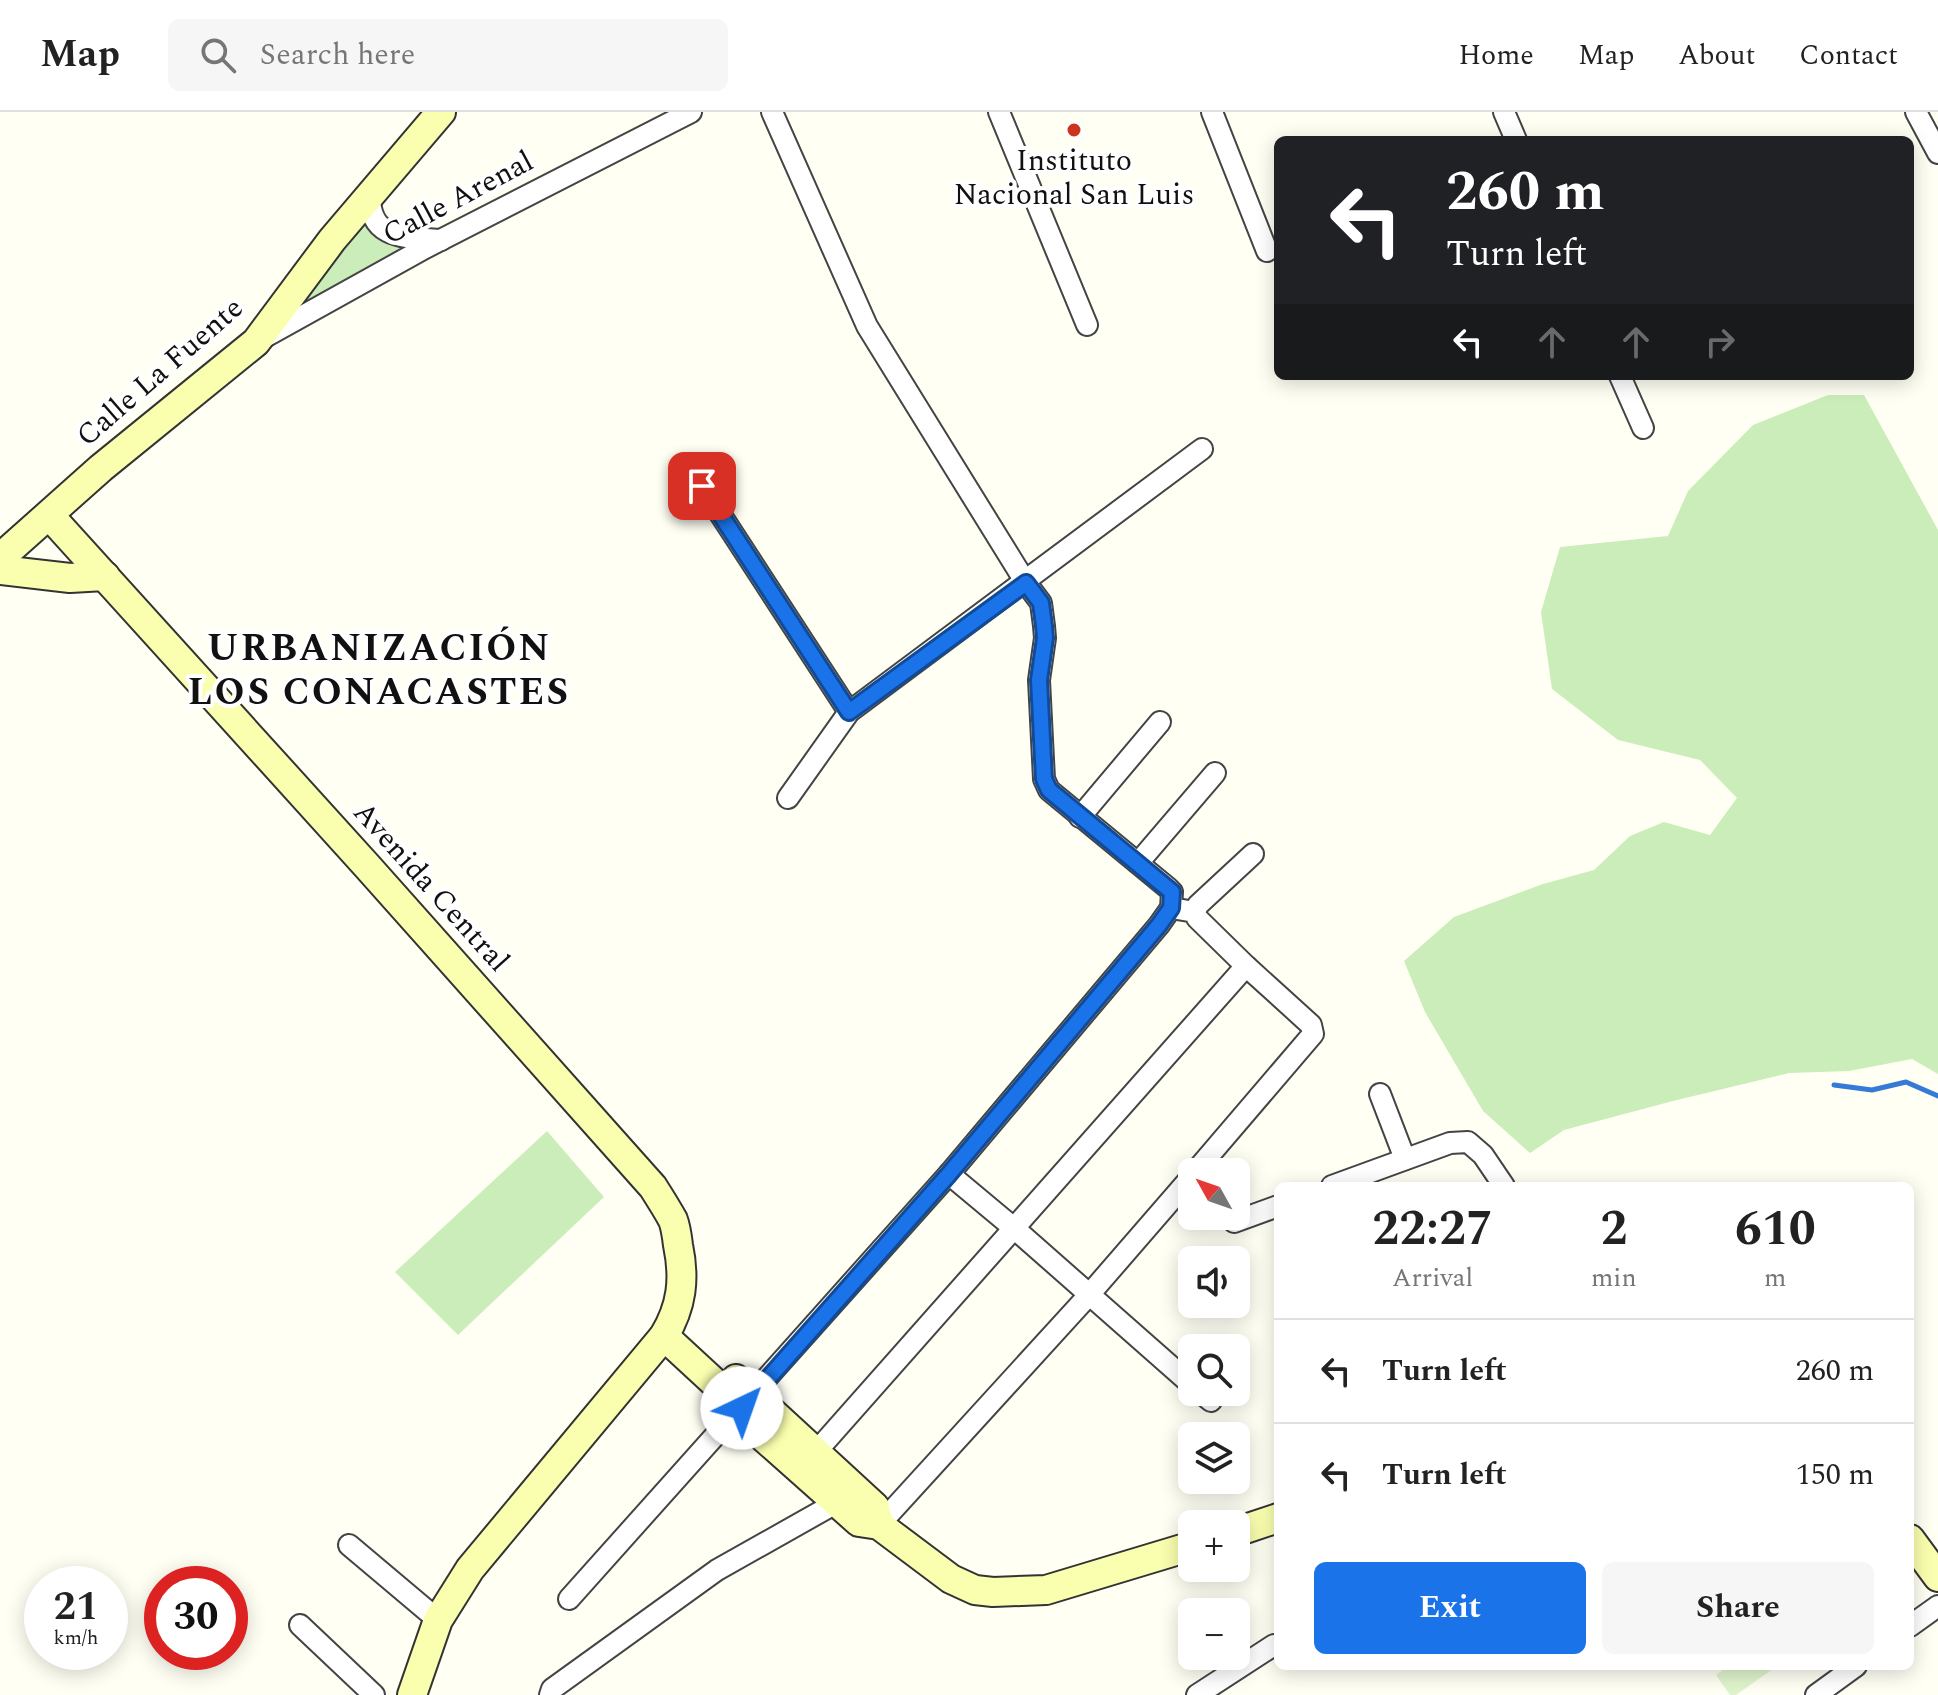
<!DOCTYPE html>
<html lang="en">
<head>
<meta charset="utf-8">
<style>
  :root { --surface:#fff; --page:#f6f6f6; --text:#222; --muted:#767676; --line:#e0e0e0; --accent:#1a73e8 }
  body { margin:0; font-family:Spectral,serif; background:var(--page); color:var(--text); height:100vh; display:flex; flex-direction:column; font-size:30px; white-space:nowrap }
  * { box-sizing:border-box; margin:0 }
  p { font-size:26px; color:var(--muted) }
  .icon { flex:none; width:44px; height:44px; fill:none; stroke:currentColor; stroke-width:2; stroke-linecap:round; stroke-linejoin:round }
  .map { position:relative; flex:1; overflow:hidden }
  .drawer { position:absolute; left:1274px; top:1070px; width:640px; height:488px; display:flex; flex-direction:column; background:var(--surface); border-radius:12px; box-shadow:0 4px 20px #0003 }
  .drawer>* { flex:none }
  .top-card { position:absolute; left:1274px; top:24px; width:640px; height:244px; border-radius:12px; box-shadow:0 4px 20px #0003; background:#202124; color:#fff; overflow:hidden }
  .needle { width:52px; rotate:310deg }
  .controls { position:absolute; left:1178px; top:1046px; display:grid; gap:16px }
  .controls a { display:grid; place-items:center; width:72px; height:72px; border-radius:12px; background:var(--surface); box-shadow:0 4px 20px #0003; font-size:40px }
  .speed { position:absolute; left:24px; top:1454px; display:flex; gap:16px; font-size:40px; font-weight:700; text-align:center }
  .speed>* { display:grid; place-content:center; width:104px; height:104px; border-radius:50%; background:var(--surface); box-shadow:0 4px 20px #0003; line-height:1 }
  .speed small { font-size:20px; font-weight:400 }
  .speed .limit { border:12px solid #d22; background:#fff; color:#111 }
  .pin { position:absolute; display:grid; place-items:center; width:68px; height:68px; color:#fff; margin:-34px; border-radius:16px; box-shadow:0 4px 12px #0006 }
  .me { position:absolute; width:88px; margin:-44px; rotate:42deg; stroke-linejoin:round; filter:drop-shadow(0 0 6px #0008) }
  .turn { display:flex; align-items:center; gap:28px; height:168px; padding:0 40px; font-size:36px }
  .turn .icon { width:104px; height:104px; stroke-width:2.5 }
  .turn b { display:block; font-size:56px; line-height:68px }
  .lanes { display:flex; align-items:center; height:76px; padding:0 40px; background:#0003; justify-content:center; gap:40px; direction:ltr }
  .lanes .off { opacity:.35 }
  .eta { display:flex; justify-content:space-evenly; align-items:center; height:136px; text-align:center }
  .eta b { font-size:48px; font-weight:700; line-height:56px }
  .cta { display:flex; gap:16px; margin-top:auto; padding:16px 40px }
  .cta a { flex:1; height:92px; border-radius:12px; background:var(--accent); color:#fff; font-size:32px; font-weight:700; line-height:92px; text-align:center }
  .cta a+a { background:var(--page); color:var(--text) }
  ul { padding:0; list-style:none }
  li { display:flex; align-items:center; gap:24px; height:104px; padding:0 40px; border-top:2px solid var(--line) }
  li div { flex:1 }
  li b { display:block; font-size:30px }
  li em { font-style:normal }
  header { display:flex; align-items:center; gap:48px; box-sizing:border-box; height:112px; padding:0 40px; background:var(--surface); border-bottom:2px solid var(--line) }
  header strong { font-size:38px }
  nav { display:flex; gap:44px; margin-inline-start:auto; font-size:28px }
  .search { width:560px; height:72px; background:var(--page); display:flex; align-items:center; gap:20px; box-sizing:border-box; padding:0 28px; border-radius:12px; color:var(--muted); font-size:30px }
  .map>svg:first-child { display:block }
</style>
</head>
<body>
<header>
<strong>Map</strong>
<div class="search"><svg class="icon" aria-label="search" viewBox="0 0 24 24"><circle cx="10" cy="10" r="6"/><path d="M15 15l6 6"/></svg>Search here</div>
<nav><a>Home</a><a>Map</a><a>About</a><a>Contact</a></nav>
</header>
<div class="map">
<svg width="1938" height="1583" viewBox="0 0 1938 1583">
  <rect width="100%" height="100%" fill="#fffff4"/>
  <g fill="#cbedba">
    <path d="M363,104L371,119L405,133L403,138L311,188L298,191Z"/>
    <path d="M1828,283H1864L1938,418V962L1912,947L1849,959L1789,961L1673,989L1564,1018L1530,1041L1483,999L1425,900L1404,849L1454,805L1543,772L1594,758L1630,724L1664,710L1710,723L1737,686L1700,648L1618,628L1552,577L1541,500L1560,435L1668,424L1688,379L1753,313Z"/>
    <path d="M547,1019L604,1085L458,1223L395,1160Z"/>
  </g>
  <path fill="#dff4cc" d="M1728,1554H1777L1736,1583H1730L1716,1563Z"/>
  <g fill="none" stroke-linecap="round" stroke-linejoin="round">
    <path stroke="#367ad7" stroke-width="5" d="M1834,973L1872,978L1906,970L1938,984"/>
    <g stroke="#444" stroke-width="24">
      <g id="street">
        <path d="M999,0L1087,213"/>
        <path d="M1212,0L1267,139"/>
        <path d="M1504,0L1516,28"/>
        <path d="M1916,0L1938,41"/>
        <path d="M370,83C369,128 405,125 441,128"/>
        <path d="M263,226L425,136L691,0"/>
        <path d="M1620,264L1643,316"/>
        <path d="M702,374L849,600"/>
        <path d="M788,686L849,600L1202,337"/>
        <path d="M1080,705L1160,610"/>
        <path d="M1138,751L1215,661"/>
        <path d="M1171,796L1195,800L1197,806L1246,854L1311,913L1313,922L1195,1060"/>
        <path d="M1195,800L1198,793L1253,742"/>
        <path d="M1380,982L1405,1047"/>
        <path d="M949,1062L1015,1117L1192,1273"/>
        <path d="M1332,1074L1450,1031L1468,1030L1483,1043L1504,1074"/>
        <path d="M1234,1110L1278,1094"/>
        <path d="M1200,1280L1211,1289"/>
        <path d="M807,1350L1246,854"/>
        <path d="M879,1413L1088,1184L1192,1064"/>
        <path d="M349,1433L438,1508"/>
        <path d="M569,1487L949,1062L1159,813L1171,796L1172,780L1168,776L1049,678L1044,667L1039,568L1045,526L1044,514L1041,491L1026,471L867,214L772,0"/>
        <path d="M300,1513L374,1583"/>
        <path d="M1910,1514L1938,1494"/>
        <path d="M550,1583L552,1577L717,1458L836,1391"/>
        <path d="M1197,1583L1274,1533"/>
        <path d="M1816,1583L1856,1554"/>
      </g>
    </g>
    <g stroke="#333" stroke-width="32">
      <g id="secondary">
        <path d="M50,404L367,754L653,1075C660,1086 667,1097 673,1108C676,1116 677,1125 678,1133C685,1167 682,1194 664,1224L470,1457L438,1508L412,1583"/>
        <path d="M0,446L101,356L256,230L332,128L441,0"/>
        <path d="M0,458L70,466L105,464"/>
        <path d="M664,1224L742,1296L761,1323L859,1410L879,1413L951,1467L975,1478L993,1480L1046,1478L1192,1434"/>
        <path d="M736,1267L875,1395L879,1413"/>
        <path d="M1236,1420L1278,1406"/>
        <path d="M1910,1427L1938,1465"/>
      </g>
    </g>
    <use href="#street" stroke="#fff" stroke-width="20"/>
    <use href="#secondary" stroke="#faffaf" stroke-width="28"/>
  </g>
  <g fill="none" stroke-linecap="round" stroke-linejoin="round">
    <g stroke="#114b97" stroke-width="20">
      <path id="route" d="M702,374L849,600L1026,471L1041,491L1044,514L1045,526L1039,568L1044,667L1049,678L1172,780L1171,796L1159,813L949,1062L742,1296"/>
    </g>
    <use href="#route" stroke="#1a73e8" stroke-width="14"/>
  </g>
  <circle fill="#cc341d" stroke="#fff" stroke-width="3" cx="1074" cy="18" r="8"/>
  <g text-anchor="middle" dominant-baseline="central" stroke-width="8" stroke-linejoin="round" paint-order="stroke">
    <g font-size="30" fill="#111" stroke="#fff">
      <text x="1074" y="49">Instituto<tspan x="1074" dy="34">Nacional San Luis</tspan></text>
    </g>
    <g font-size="30" fill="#111" stroke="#fff">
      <text transform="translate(458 86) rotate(-28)">Calle Arenal</text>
      <text transform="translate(160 260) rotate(-41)">Calle La Fuente</text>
      <text transform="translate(431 775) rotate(48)">Avenida Central</text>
    </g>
    <g font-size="38" font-weight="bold" letter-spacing="2" fill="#111" stroke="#fff">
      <text x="379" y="537">URBANIZACIÓN<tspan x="379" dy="44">LOS CONACASTES</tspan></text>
    </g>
  </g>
</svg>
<div class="controls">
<a><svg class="needle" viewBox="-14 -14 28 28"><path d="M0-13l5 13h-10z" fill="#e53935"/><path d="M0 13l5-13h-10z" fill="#767676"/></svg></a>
<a><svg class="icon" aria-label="sound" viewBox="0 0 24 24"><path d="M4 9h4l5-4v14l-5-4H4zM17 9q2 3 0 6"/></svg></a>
<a><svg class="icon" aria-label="search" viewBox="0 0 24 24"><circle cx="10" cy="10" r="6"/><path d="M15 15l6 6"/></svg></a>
<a><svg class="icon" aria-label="layers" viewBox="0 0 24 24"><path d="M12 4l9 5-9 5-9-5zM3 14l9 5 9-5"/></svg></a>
<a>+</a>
<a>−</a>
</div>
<div class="speed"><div>21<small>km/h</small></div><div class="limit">30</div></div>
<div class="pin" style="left:702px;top:374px;background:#d93025"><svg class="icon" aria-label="arrive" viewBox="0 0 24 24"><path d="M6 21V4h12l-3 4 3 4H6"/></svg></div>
<svg class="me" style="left:742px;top:1296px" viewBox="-20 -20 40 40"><circle r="19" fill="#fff"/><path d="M0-13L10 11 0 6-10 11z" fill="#1a73e8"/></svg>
<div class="top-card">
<div class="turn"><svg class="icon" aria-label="left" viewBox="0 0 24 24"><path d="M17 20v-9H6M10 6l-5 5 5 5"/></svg><div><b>260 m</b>Turn left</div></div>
<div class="lanes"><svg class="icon" aria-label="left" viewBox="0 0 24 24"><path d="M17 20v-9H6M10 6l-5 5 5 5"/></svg><svg class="icon off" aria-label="ahead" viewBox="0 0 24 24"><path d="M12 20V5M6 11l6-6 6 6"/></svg><svg class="icon off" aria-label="ahead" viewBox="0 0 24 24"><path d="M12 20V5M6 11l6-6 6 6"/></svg><svg class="icon off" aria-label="right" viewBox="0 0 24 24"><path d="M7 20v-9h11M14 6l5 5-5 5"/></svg></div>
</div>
<section class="drawer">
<div class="eta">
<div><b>22:27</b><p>Arrival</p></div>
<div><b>2</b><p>min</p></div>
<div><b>610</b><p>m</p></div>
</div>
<ul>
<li><svg class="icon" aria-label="left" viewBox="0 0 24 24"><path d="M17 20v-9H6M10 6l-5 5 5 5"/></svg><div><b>Turn left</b></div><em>260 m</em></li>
<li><svg class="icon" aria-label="left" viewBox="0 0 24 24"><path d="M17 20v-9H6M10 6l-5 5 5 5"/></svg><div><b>Turn left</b></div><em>150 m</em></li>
</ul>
<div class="cta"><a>Exit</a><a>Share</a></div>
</section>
</div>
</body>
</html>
